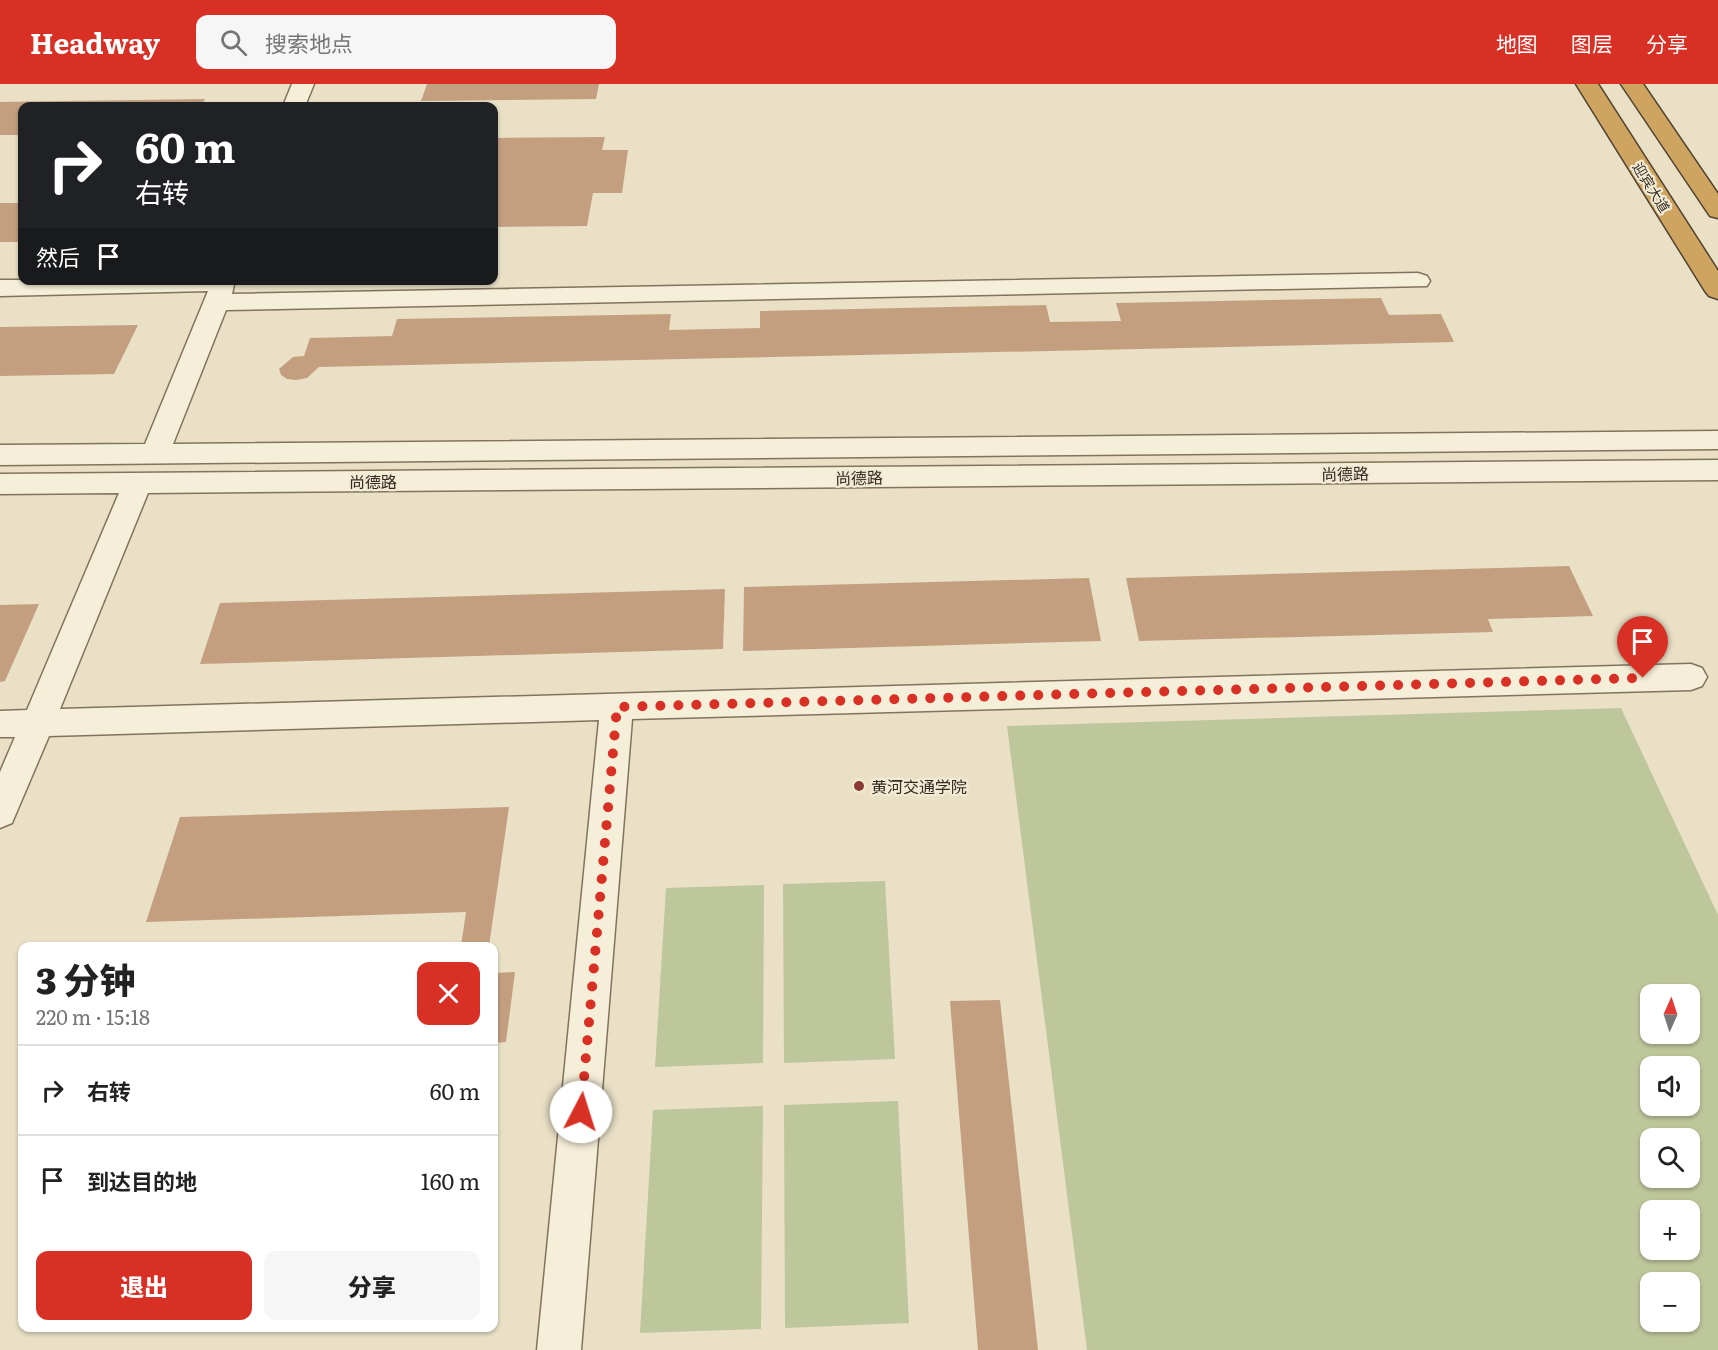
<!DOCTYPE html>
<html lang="zh">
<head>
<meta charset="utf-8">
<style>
  :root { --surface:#fff; --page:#f6f6f6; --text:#222; --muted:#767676; --line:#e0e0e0; --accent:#d93025 }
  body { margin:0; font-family:Literata,"Noto Sans SC",serif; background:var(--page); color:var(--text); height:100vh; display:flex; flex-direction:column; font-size:22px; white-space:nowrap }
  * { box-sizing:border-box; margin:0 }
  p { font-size:20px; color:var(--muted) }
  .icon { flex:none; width:33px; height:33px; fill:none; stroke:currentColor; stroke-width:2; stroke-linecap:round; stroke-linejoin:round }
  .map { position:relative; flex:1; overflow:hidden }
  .sheet { position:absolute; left:18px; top:858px; width:480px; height:390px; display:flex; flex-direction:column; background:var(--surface); border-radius:12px; box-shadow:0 2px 4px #0004 }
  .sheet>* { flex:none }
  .banner { position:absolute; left:18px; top:18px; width:480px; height:183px; border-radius:12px; box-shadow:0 2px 4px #0004; background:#202124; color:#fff; overflow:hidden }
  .needle { width:39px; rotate:3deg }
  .tools { position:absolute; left:1640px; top:900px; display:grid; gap:12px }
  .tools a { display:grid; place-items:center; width:60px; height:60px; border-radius:12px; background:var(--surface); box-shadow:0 2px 4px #0004; font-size:30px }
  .pin { position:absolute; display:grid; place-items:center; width:51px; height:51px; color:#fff; margin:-62px -26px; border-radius:50% 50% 50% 0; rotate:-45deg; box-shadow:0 0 6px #0007 }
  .pin .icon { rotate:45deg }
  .me { position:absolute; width:66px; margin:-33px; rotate:5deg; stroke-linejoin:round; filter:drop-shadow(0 0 4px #0008) }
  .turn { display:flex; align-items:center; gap:21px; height:126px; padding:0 18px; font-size:27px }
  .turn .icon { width:78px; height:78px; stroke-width:2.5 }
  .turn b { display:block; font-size:42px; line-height:51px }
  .then { display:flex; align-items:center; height:57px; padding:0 18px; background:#0003; gap:12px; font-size:22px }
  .round { display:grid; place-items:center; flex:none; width:63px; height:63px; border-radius:12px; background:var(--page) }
  .headline { display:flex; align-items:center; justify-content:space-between; height:102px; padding:0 18px }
  h1 { font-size:36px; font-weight:800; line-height:45px }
  .action { display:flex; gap:12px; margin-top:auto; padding:12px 18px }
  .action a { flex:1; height:69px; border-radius:12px; background:var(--accent); color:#fff; font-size:24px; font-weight:800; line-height:69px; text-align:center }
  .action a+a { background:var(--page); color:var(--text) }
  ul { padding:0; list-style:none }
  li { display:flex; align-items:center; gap:18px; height:90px; padding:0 18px; border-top:2px solid var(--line) }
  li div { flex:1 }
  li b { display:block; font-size:22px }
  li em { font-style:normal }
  header { display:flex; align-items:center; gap:36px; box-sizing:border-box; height:84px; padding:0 30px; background:var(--accent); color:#fff }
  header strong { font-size:28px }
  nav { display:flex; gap:33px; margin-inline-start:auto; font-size:21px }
  .search { width:420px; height:54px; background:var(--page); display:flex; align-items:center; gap:15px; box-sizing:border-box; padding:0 21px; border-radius:12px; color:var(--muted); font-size:22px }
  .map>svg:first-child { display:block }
</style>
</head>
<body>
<header>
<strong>Headway</strong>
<div class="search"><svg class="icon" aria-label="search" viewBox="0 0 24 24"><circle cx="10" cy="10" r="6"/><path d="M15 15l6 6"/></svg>搜索地点</div>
<nav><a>地图</a><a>图层</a><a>分享</a></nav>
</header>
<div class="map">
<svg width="1718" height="1266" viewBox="0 0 1718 1266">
  <rect width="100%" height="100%" fill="#e9e0c6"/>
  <g fill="#bec69b" fill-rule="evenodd">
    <path d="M1621,624L1718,831V1266H1087L1007,642ZM1689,910V950H1650V910ZM1689,982V1022H1650V982ZM1689,1054V1094H1650V1054ZM1689,1126V1166H1650V1126ZM1689,1198V1238H1650V1198Z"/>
    <path d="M885,797L895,975L784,979L783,800Z"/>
    <path d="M764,801L763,979L655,983L666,804Z"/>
    <path d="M898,1017L909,1239L785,1244L784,1021Z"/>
    <path d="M763,1022L761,1245L640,1249L653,1026Z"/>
  </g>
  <g fill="#c39f80">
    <path d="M427,0H599L596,15L421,17Z"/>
    <path d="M205,15L201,22H22V51H0V18Z"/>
    <path d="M605,53L602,66H628L622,109H593L587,142L494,143V54Z"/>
    <rect x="0" y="119" width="22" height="39"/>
    <path d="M1381,214L1389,231L1441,230L1454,258L319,283L307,294L296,296L287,295L281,291L279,285L293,273L304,272L310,254L392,252L397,235L671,230L669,246L760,244V227L1046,221L1050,238L1121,237L1116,219Z"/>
    <path d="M138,241L114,290L0,292V243Z"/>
    <path d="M1569,482L1593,532L1488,535L1493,548L1139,557L1126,494Z"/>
    <path d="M1089,494L1101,557L743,567L744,503Z"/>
    <path d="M725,505L723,565L200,580L220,519Z"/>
    <path d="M39,520L5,597L0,598V521Z"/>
    <path d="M509,723L489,862H461L466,828L146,838L180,733Z"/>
    <path d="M515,888L506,958L494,959V889Z"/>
    <path d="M1000,916L1038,1266H978L950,917Z"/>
  </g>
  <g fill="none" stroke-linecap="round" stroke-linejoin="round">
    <g stroke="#82735e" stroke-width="3">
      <g id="minor">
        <path d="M292,0H314L305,22H283Z"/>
        <path d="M1418,189L1427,192L1430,197L1427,202L226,226L173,360L1718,347V365L0,381V361L145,360L208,207L0,212V196H235L232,210Z"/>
        <path d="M1718,376V396L148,409L60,625L1691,580L1702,584L1707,593L1702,602L1691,606L632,635L581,1266H537L599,636L49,652L12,739L0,744V688L15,653H0V627L27,626L119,409L0,410V390Z"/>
      </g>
    </g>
    <g stroke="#504231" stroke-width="3">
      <g id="highway">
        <path d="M1576,0H1598L1718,187V215L1709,212L1705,207Z"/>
        <path d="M1621,0H1643L1718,110V134L1710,132Z"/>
      </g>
    </g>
    <use href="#minor" fill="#f5eed8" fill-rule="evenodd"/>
    <use href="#highway" fill="#cea460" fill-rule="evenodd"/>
  </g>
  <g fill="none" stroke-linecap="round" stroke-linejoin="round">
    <path stroke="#d93025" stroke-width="10" stroke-dasharray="0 18" d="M581,1028L617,623L1643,594"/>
  </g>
  <circle fill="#8a3935" stroke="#f1ead5" stroke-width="2" cx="859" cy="702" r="6"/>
  <g text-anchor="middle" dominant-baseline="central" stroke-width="4.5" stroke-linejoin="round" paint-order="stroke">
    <g font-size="14" fill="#342b20" stroke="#f1ead5">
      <text transform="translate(1652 103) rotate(58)">迎宾大道</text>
    </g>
    <g font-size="16" fill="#342b20" stroke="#f1ead5">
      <text transform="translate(1345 389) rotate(-1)">尚德路</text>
      <text transform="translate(859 393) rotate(-1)">尚德路</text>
      <text x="373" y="397">尚德路</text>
    </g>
    <g font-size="16" fill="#342b20" stroke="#f1ead5" text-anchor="start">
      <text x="871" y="702">黄河交通学院</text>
    </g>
  </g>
</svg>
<div class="tools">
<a><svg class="needle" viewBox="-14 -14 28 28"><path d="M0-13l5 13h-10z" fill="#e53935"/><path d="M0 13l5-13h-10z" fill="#767676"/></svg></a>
<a><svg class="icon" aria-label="sound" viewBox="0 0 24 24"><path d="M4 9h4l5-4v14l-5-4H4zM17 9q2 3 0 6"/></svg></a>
<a><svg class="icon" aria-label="search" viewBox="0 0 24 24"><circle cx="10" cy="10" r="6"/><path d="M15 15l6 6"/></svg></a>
<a>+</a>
<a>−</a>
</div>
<div class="pin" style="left:1643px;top:594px;background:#d93025"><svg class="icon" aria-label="arrive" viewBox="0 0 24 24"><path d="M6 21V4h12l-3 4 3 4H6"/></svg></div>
<svg class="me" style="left:581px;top:1028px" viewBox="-20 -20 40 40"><circle r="19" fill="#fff"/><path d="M0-13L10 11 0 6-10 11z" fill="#d93025"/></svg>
<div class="banner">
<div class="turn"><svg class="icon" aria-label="right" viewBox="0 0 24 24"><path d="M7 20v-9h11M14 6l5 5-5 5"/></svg><div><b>60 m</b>右转</div></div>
<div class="then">然后<svg class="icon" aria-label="arrive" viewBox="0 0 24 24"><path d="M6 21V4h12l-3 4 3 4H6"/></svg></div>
</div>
<section class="sheet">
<div class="headline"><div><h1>3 分钟</h1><p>220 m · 15:18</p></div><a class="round" style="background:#d93025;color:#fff"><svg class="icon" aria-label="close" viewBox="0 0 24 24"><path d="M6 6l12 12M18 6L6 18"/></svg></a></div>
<ul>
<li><svg class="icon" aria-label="right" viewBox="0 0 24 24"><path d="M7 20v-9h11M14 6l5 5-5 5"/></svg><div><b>右转</b></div><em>60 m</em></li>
<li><svg class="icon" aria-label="arrive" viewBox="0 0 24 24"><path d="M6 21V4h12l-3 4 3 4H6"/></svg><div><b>到达目的地</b></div><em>160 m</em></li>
</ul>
<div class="action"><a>退出</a><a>分享</a></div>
</section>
</div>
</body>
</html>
